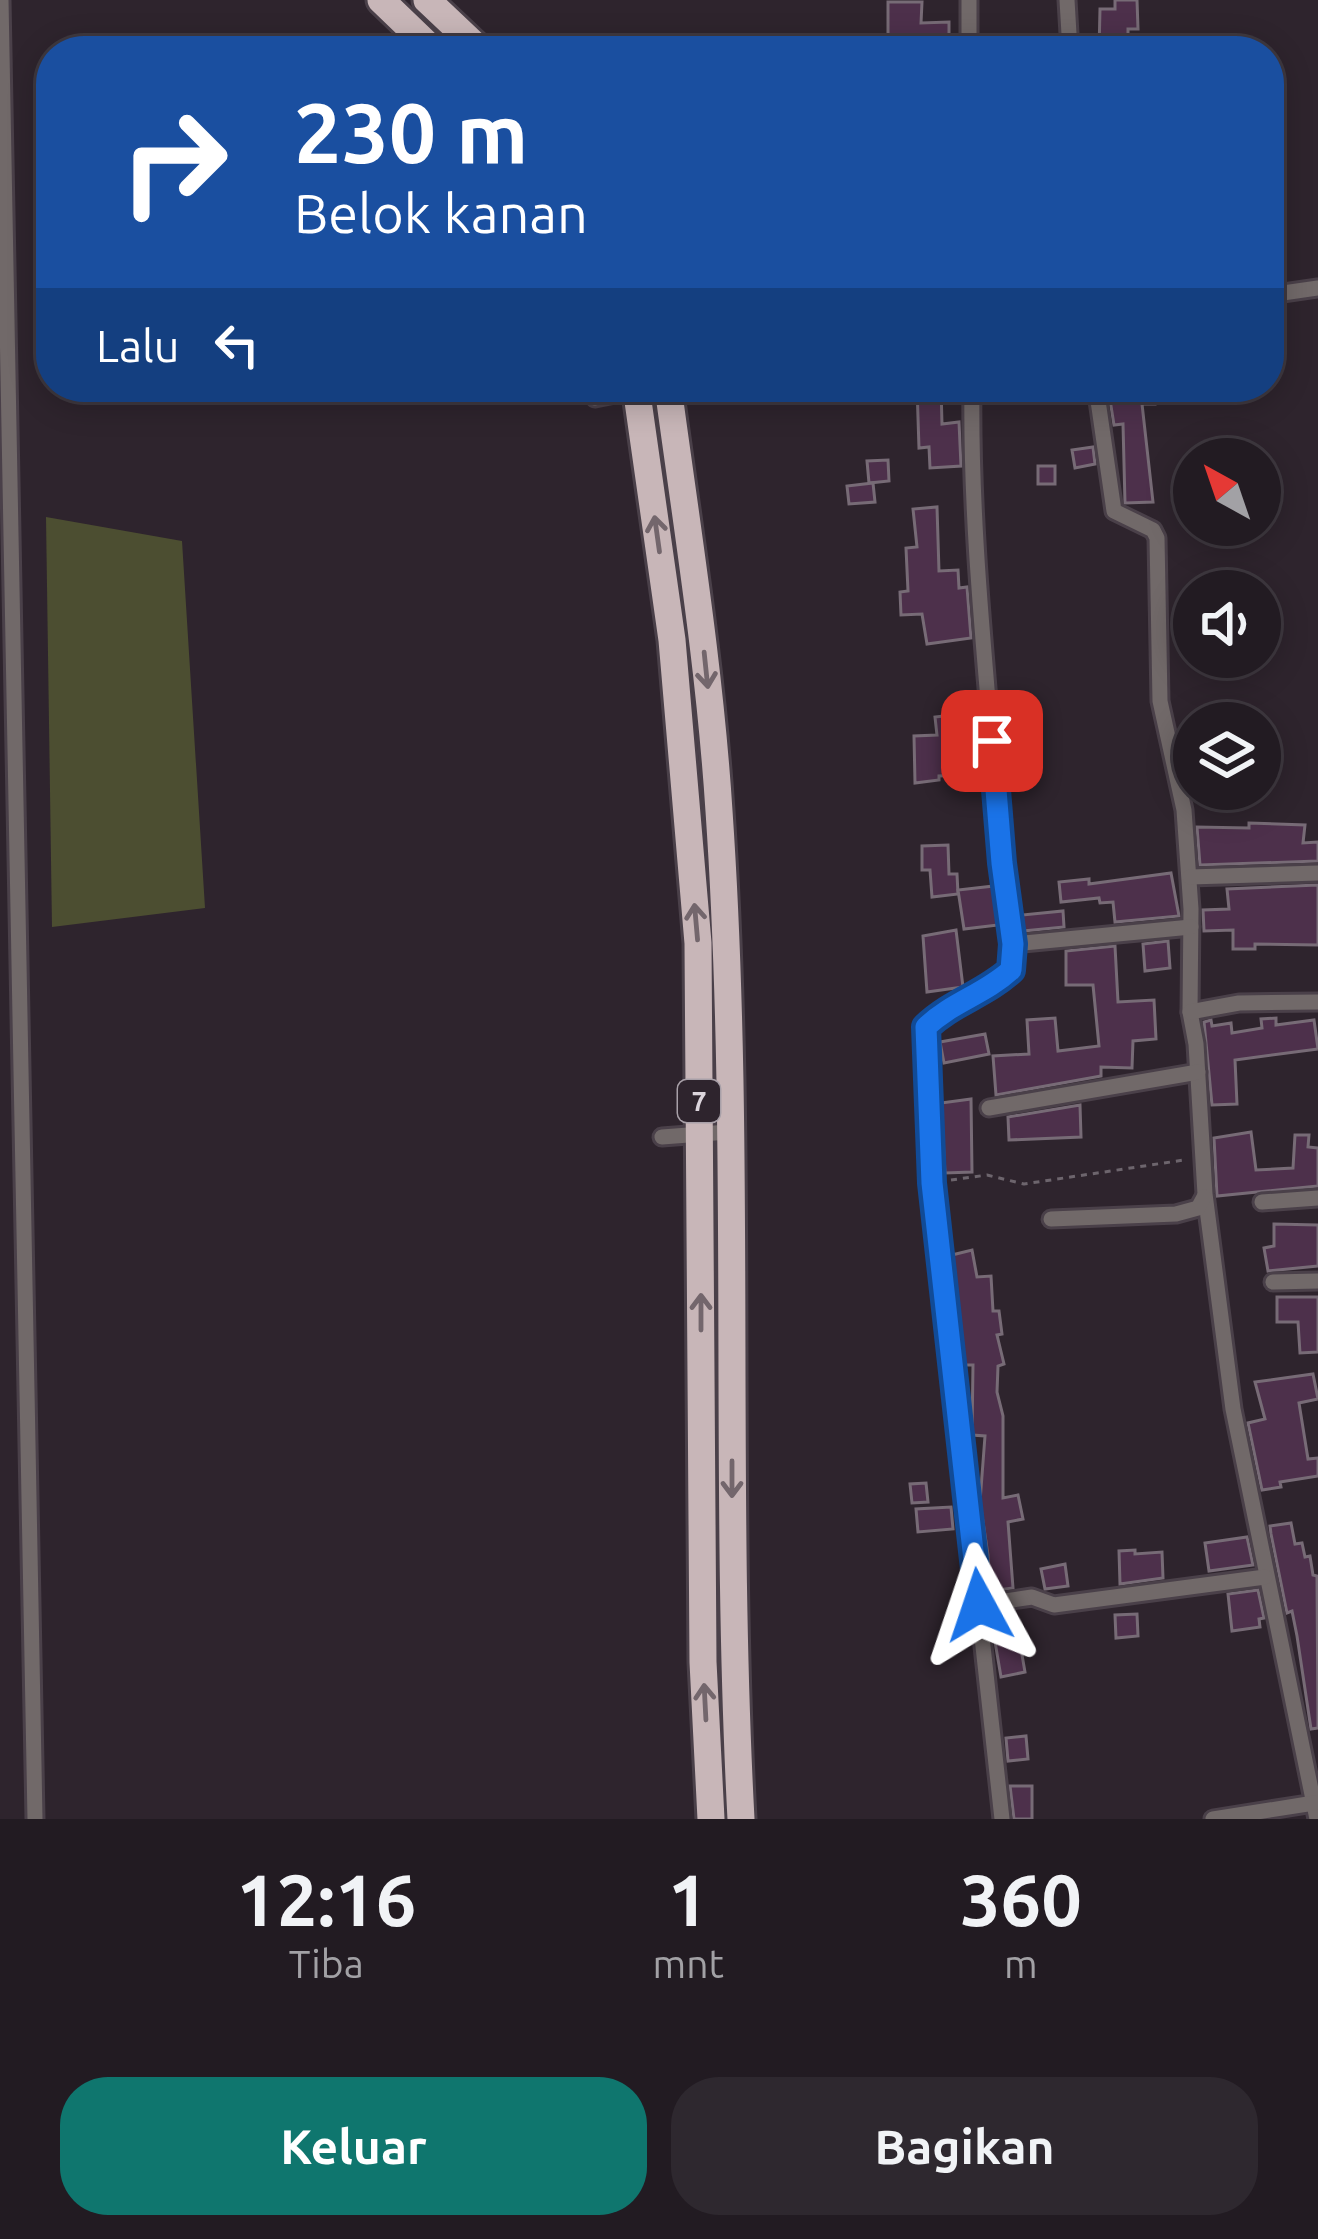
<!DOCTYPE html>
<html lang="id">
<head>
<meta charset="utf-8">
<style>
  :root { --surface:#221b22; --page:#2e282f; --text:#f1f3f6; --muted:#a2a1a5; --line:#3f3940; --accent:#0f766e }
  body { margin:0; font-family:Ubuntu,sans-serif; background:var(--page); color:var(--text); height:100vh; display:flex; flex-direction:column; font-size:45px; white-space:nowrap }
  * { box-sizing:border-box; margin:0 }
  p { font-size:39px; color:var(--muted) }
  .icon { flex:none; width:66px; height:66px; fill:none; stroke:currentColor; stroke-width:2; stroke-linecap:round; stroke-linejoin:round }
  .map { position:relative; height:1819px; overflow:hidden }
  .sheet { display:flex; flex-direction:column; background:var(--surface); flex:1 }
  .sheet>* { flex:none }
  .banner { position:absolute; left:36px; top:36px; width:1248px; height:366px; border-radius:48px; box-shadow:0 6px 30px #0003,0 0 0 3px var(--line); background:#1a4fa0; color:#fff; overflow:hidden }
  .needle { width:78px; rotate:320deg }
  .buttons { position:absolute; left:1173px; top:438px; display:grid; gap:24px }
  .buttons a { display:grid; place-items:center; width:108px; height:108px; border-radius:50%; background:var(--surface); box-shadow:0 6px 30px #0003,0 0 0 3px var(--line); font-size:60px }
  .pin { position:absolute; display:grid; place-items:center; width:102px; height:102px; color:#fff; margin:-51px; border-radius:24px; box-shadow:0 6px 18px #0006 }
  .me { position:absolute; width:132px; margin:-66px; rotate:355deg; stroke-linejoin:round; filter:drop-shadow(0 0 9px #0008) }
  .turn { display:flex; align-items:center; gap:42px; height:252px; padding:0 60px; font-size:54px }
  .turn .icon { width:156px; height:156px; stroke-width:2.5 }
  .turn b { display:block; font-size:84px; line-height:102px }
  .then { display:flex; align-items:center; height:114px; padding:0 60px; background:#0003; gap:24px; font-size:45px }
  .eta { display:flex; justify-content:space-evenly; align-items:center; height:204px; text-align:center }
  .eta b { font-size:72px; font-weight:700; line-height:84px }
  .action { display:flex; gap:24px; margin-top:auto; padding:24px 60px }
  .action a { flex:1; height:138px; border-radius:48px; background:var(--accent); color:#fff; font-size:48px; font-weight:700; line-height:138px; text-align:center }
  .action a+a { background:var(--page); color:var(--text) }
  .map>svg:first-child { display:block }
</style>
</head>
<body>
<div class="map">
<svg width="1318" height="1819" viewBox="0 0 1318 1819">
  <rect width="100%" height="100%" fill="#2e242d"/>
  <path fill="#4c4e31" d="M46,517L182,541L205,908L52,927Z"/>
  <g fill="#4d304b" stroke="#776b76" stroke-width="3">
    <path d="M1115,0H1137L1138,29H1128V51H1099L1100,9H1115Z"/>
    <path d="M888,2H922L921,23L949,22V39L921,40V51H888Z"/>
    <path d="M917,387H941L942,424L959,422L961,466L930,468L929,447L919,448Z"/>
    <path d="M1108,387H1155V404H1142L1153,502L1125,503L1123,424L1114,425Z"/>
    <path d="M1093,447L1095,464L1075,468L1072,450Z"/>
    <path d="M888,460L889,481L869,483L867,461Z"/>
    <rect x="1038" y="466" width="17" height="18"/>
    <path d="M873,483L875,502L849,504L847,486Z"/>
    <path d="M937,507L939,571L958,570L959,588L967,587L971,638L927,644L922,614L901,615L900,592L908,591L906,548L917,547L913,509Z"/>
    <path d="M952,715L956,759H964V775L939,776V780L915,783L914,736L937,735L935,717Z"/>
    <path d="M1249,823L1305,825L1303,843L1318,842V861L1200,865L1197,827L1249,828Z"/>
    <path d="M948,845L949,874H957L958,894L932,897L930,870H922V846Z"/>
    <path d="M1171,873L1179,916L1115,922L1113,902L1100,903L1099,898L1061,902L1059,882L1089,879V884Z"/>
    <path d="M1318,885V945L1255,944V949H1233V930L1204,931L1203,910L1229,909L1227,889Z"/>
    <path d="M994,886L998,925L964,929L958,890Z"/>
    <path d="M1063,911L1064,927L1023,931L1022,915Z"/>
    <path d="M956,930L963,987L927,992L923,936Z"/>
    <path d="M1168,941L1170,968L1145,971L1143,944Z"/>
    <path d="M1115,946L1118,1002L1154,1000L1156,1039L1133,1041L1132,1068L1101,1067V1076L996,1095L993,1056L1029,1054L1027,1020L1055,1018L1058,1051L1099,1046L1093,985H1066V951Z"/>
    <path d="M1276,1018V1025L1314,1020L1318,1049L1235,1060L1237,1104L1212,1105L1204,1022L1211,1020L1212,1026L1231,1023L1232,1033L1262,1028L1261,1019Z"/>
    <path d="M985,1034L989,1054L944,1063L940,1042Z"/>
    <path d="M971,1099L972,1172L945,1173L941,1103Z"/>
    <path d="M1080,1105L1081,1137L1009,1140L1008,1117Z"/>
    <path d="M1251,1132L1256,1170L1293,1168L1295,1135H1309L1308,1147L1318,1148V1186L1217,1196L1214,1138Z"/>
    <path d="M1274,1224L1318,1225V1266L1268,1271L1264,1248L1274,1246Z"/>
    <path d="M972,1250L977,1277L991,1276L993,1311H999L1002,1334L997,1335L1004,1364L998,1366L997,1392L1003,1416V1498L1018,1495L1023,1519L1008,1522L1013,1588L989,1591L988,1555L980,1502L985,1436L972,1435L973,1365H964L952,1255Z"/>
    <path d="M1277,1297H1318V1352L1300,1353L1298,1322H1277Z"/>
    <path d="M1313,1374L1318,1399L1299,1403L1308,1459L1318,1458V1476L1280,1482L1281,1487L1262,1490L1248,1423L1265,1419L1255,1382Z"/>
    <path d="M926,1483L928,1502L912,1503L910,1484Z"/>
    <path d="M951,1507L953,1529L918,1532L916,1509Z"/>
    <path d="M1291,1523L1295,1544L1302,1543L1305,1557L1310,1556L1313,1575L1317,1576L1318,1728L1311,1729L1297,1636L1292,1611L1287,1613L1271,1534L1270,1526Z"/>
    <path d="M1247,1537L1253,1565L1209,1571L1205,1543Z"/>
    <path d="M1135,1550V1554L1162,1552L1163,1578L1120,1584L1119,1551Z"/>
    <path d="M1065,1564L1068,1586L1045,1589L1041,1569Z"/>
    <path d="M1258,1590L1264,1618L1259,1619L1260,1627L1232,1631L1228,1594Z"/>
    <path d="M1137,1614L1138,1636L1116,1638L1115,1615Z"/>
    <path d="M1017,1626L1025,1672L1001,1677L993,1630Z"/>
    <path d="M1026,1736L1028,1759L1008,1761L1006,1738Z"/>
    <path d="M1010,1786H1032V1819H1014Z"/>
  </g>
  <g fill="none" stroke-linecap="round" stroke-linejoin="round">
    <g stroke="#4a4049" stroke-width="21">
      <g id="minor">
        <path d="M1,0L35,1819"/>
        <path d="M969,0V51"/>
        <path d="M1067,0L1070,51"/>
        <path d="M1269,295L1318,288"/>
        <path d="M972,387C970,527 986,667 997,807C1001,860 1015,917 1011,970L998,982L935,1018L926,1027L932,1183L1002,1819"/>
        <path d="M1096,387L1114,511L1153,530L1157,538L1160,701L1184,810L1191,909L1190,1012L1196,1044L1205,1194L1233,1409L1317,1819"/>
        <path d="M595,398L650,387"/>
        <path d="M1190,877L1318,873"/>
        <path d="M1013,944L1191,927"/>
        <path d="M1190,1012L1239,1003L1318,1002"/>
        <path d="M989,1108L1198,1072"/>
        <path d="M662,1137L728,1132"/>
        <path d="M1262,1202L1318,1198"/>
        <path d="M1051,1219L1176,1214L1198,1208L1204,1197"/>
        <path d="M1273,1282L1318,1281"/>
        <path d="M978,1605L1032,1597L1054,1605L1265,1577"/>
        <path d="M1213,1819L1314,1803"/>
      </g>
    </g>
    <g stroke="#4a4049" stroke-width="33">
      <g id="trunk">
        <path d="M381,0L434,51"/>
        <path d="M427,0L481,51"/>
        <path d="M636,387L672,640L698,943L703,1662L711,1819"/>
        <path d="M668,387C687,528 710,669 719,811C742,1146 723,1483 741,1819"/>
      </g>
    </g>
    <path stroke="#6d656d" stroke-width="3" stroke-dasharray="6 6" stroke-linecap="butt" d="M951,1180L987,1175L1024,1184L1184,1160"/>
    <use href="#minor" stroke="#716969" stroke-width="15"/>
    <use href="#trunk" stroke="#c8b6b8" stroke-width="27"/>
  </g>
  <defs><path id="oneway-shaft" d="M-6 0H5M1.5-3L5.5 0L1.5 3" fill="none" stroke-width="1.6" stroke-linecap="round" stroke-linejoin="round" transform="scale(3)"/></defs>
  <g stroke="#73666c">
    <use href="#oneway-shaft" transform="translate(657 534) rotate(-98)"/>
    <use href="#oneway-shaft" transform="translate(706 670) rotate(84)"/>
    <use href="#oneway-shaft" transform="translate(696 922) rotate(-95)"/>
    <use href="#oneway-shaft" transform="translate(701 1312) rotate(-90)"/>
    <use href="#oneway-shaft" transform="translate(732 1479) rotate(90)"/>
    <use href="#oneway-shaft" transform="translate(705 1702) rotate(-93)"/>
  </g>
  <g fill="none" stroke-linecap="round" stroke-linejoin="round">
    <g stroke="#114b97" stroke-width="30">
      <path id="route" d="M979,1605L932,1183L926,1027C952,1002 985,994 1011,970L1013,944L1002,863L992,741"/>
    </g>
    <use href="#route" stroke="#1a73e8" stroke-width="21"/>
  </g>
  <g text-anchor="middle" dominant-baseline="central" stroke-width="12" stroke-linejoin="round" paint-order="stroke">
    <rect fill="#2e242d" stroke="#a8a0a8" stroke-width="3" x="678" y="1080" width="42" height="42" rx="9"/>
    <g font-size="27" font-weight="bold" fill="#dcd5dc">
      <text x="699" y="1101">7</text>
    </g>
  </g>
</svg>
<div class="buttons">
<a><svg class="needle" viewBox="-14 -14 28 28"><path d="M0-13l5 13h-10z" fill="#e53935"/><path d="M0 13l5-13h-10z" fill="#a2a1a5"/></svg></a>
<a><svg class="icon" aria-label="sound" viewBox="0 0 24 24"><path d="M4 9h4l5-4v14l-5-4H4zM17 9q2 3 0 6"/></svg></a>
<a><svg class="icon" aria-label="layers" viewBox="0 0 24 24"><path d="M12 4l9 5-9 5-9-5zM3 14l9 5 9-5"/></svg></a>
</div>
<div class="pin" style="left:992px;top:741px;background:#d93025"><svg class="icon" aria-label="arrive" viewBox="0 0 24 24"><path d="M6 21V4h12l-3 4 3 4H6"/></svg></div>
<svg class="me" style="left:979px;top:1605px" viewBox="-20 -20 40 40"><path d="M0-17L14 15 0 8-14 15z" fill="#1a73e8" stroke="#fff" stroke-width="4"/></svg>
<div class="banner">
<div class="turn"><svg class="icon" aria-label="right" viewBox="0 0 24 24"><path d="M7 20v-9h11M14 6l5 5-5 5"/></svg><div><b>230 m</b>Belok kanan</div></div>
<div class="then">Lalu<svg class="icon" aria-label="left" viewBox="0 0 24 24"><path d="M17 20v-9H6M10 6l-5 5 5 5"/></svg></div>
</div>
</div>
<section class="sheet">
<div class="eta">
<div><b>12:16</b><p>Tiba</p></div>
<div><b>1</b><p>mnt</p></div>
<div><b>360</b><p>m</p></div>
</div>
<div class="action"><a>Keluar</a><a>Bagikan</a></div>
</section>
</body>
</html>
